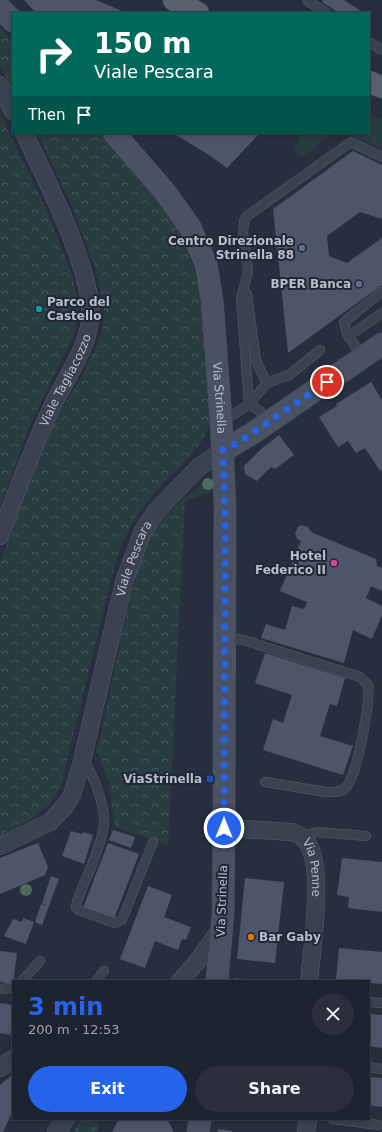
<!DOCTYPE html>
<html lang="en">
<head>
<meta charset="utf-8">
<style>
  :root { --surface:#1d232f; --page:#2a2f3b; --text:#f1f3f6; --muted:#a0a4aa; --line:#3b404b; --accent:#2563eb }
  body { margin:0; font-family:"DejaVu Sans",sans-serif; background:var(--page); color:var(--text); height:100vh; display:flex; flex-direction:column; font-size:15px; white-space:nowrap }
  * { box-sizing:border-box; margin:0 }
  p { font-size:13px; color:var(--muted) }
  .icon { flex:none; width:22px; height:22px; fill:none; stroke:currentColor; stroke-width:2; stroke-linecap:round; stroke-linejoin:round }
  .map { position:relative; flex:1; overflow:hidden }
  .panel { position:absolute; left:12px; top:980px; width:358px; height:140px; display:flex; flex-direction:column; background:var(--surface); border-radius:0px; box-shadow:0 2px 6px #0003,0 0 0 1px var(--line) }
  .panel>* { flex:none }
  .guide { position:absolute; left:12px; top:12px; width:358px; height:122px; border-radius:0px; box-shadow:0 2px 6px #0003,0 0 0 1px var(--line); background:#00695c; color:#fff; overflow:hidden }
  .pin { position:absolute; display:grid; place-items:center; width:34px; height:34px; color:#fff; margin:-17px; border:2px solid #fff; border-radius:50%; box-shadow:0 1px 4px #0007 }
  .me { position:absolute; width:44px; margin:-22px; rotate:0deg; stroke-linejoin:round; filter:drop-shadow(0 0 3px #0008) }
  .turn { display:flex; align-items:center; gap:14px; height:84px; padding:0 16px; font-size:18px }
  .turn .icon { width:52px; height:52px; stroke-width:2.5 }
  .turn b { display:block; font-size:28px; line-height:34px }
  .then { display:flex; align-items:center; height:38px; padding:0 16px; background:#0003; gap:8px; font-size:15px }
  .round { display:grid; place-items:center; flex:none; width:42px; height:42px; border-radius:21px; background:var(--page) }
  .headline { display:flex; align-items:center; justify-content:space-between; height:68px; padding:0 16px }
  h1 { font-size:24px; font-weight:700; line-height:30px; color:var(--accent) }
  .primary-button { display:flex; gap:8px; margin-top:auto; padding:8px 16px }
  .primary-button a { flex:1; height:46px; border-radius:24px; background:var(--accent); color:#fff; font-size:16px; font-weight:700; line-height:46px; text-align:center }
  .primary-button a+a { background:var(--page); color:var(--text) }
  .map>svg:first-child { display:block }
</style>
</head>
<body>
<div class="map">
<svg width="382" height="1132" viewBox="0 0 382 1132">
  <defs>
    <pattern id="forest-crowns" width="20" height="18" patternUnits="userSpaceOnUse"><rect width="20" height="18" fill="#293c40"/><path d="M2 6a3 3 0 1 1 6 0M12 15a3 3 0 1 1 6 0" fill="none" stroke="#46565a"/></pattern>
  </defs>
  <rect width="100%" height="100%" fill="#272f3f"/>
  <g fill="#293c40">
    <path d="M369,114L382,119V149L346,133H369Z"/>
    <path d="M301,133H331L304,157L294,151Z"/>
    <path d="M207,482L211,485L210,492L185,501V497Z"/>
  </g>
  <g fill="url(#forest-crowns)">
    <path d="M0,28L13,41V89L0,66Z"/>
    <path d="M0,114L46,209L72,274L78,303V316L75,332L30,425L0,507Z"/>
    <path d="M37,133H103C129,164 158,193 178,229C208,286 206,356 211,419C204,451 176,468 156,491C136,514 122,538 114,568L60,789C47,813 24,824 0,835V563L32,475L54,423L82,376L99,341L103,327L104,311L96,271L72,206Z"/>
    <path d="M185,497L168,845L115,827L109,782L97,752L128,607L138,568L149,535L166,513Z"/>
    <path d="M82,1119H91L99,1125L95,1132H73Z"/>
  </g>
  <g fill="#4d5668">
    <path d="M24,0H96L127,13H36Z"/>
    <path d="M323,0H344L364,13H339L322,2Z"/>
    <path d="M173,133H260L227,168L209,155Z"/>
    <path d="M353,151L382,165V219L360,212L327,236L329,256L347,263L382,238V285L288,353L273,209Z"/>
    <path d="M371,382L382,400V470L380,471L365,448L356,453L348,441L338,447L319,417L337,406L336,404Z"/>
    <path d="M279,435L294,455L275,469L271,467L257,481L245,474L244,466L261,449Z"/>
    <path d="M301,525L308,527L311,532L376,559L377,566L382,568V591L371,586L366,598L382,606V615L372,639L353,630L344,663L261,638L266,624L285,630L292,606L304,609L307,602L280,591L301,541L297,539L295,533L298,527Z"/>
    <path d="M265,653L345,678L337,706L330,704L320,736L353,746L343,775L263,750L273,719L283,723L292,695L255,683Z"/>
    <path d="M113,830L135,837L131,848L109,840Z"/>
    <path d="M71,831L82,834L83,832L93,835L84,864L62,856Z"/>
    <path d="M38,843L48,867L45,875L0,894V858Z"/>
    <path d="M108,843L139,854L114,919L83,908Z"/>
    <path d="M342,858L382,862V912L348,908L349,897L337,895Z"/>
    <path d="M51,876L59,879L42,925L35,922L41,904L46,906L42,903Z"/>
    <path d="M245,878L284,882L275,963L237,959Z"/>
    <path d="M148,886L172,895L164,917L191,927L186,940L182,939L178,950L155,941L145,968L120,959Z"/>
    <path d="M23,918L34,922L26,944L4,936L13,919L22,922Z"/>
    <path d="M339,948L382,952V984L369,983V981L336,980Z"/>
    <path d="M0,951L17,953L13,984L0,982Z"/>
    <path d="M235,978L248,980L247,981H235Z"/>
    <path d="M0,1003L13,1005V1023L10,1035L0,1033Z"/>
    <path d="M369,1014L382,1015V1048L369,1046Z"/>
    <path d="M12,1075L13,1110L3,1132H0V1085Z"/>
    <path d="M369,1077L382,1078V1107L369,1105Z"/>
    <path d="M119,1119H167L174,1132H112Z"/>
    <path d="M218,1129L232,1131V1132H218Z"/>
  </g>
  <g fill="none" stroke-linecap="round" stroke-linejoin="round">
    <g stroke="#565d6a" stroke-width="10">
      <g id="service">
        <path d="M307,0L326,13"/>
        <path d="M369,42L382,50"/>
        <path d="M247,294L256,361L267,383"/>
        <path d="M349,336L382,313"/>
        <path d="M363,357L347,334L344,322L382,292"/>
        <path d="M223,422L249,404L267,383L289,375L320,350"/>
        <path d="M267,423L260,411L249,404L241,298L248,272L243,233L244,221L247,216L351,142L382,157"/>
        <path d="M225,638L244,640L360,677L368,685C371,700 357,776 346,787C341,793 333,792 326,792L265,782"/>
        <path d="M83,757C93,777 104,799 104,822C103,843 85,880 77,901L76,908L79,910L115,923L122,920L153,842"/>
        <path d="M304,839L310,834L317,832L366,836"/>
        <path d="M22,981L40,961"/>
        <path d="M96,981L104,971"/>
        <path d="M0,989L13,988"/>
        <path d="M369,1002L382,1003"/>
        <path d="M369,1067L382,1069"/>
        <path d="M333,1119L378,1125"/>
      </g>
    </g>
    <g stroke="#565d6a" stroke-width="18">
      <g id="minor">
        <path d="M0,85L13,111"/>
        <path id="s1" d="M0,536C16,493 32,449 52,407C64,381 87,349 90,321C96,276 44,175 24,133"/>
        <path id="s2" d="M224,828L292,832C301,835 307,840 310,848C323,876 312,949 309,981"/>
        <path id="s3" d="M0,846L50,822L65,806L72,795L81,765L124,582L143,531L156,511L199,467L223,451"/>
        <path d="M180,981L197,962L222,927"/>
        <path d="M0,1068L13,1059"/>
        <path d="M56,1132L66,1119"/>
        <path d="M306,1132L308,1119"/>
      </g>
    </g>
    <g stroke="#444b58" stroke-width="23">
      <g id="secondary">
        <path d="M0,8L13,21"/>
        <path id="s4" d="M114,133L165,192L190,227L206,264L212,299L221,419L225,506L224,828L223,914L217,981"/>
        <path d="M223,451L253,433L382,344"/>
        <path d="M198,1132L200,1119"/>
      </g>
    </g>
    <g stroke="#444b58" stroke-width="23">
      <g id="primary">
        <path d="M174,0L198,13"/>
        <path d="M369,82L382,87"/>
      </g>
    </g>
    <use href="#service" stroke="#3b424f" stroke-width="9"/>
    <use href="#minor" stroke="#3b424f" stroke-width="17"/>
    <use href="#secondary" stroke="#495162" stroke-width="22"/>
    <use href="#primary" stroke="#59616f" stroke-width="22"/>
  </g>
  <g fill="#4f6961">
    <circle cx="208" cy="484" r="6"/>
    <circle cx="26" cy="890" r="6"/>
  </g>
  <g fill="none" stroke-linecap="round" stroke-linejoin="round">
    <path stroke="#2563eb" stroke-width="7" stroke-dasharray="0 12.6" d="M224,828L225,520L223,450L242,440L327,382"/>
  </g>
  <g fill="#5c6f8a" stroke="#202735" stroke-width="1.5">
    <circle cx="302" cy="248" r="4"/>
    <circle cx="359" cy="284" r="4"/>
  </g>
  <circle fill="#0f9aa8" stroke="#202735" stroke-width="1.5" cx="39" cy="309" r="4"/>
  <circle fill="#d1479c" stroke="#202735" stroke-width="1.5" cx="334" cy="563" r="4"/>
  <rect fill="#1a4fb4" stroke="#202735" stroke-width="1.5" x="206" y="775" width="8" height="8" rx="2"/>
  <circle fill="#e8710a" stroke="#202735" stroke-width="1.5" cx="251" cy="937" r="4"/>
  <g text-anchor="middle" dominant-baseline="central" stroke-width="4" stroke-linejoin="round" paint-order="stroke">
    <g font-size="12" font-weight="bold" fill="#b7bdca" stroke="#202735" text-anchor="end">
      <text x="294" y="241">Centro Direzionale<tspan x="294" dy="14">Strinella 88</tspan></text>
      <text x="351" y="284">BPER Banca</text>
      <text x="47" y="302" text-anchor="start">Parco del<tspan x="47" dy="14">Castello</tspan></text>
      <text x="326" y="556">Hotel<tspan x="326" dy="14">Federico II</tspan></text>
      <text x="202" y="779">ViaStrinella</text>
      <text x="259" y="937" text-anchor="start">Bar Gaby</text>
    </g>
    <g font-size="12" fill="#b7bdca" stroke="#202735">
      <text stroke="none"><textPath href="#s1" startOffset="169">Viale Tagliacozzo</textPath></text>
      <text stroke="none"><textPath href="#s4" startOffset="296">Via Strinella</textPath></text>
      <text stroke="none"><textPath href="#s3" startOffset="335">Viale Pescara</textPath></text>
      <text stroke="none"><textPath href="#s2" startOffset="113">Via Penne</textPath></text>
      <text transform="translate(222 901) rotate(-88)">Via Strinella</text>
    </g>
  </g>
</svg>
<div class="pin" style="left:327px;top:382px;background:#d93025"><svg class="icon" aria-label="arrive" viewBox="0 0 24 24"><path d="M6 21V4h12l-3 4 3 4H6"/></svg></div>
<svg class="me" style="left:224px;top:828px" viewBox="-20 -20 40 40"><circle r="17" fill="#2563eb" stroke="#fff" stroke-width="3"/><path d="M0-11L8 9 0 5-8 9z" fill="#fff"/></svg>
<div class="guide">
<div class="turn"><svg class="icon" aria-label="right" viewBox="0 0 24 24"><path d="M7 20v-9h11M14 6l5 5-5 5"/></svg><div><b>150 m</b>Viale Pescara</div></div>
<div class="then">Then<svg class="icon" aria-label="arrive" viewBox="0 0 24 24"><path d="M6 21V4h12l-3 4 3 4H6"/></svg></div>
</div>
<section class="panel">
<div class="headline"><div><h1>3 min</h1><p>200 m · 12:53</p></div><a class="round"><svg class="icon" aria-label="close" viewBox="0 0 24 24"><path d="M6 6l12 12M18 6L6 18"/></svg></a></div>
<div class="primary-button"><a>Exit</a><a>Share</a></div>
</section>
</div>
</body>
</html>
